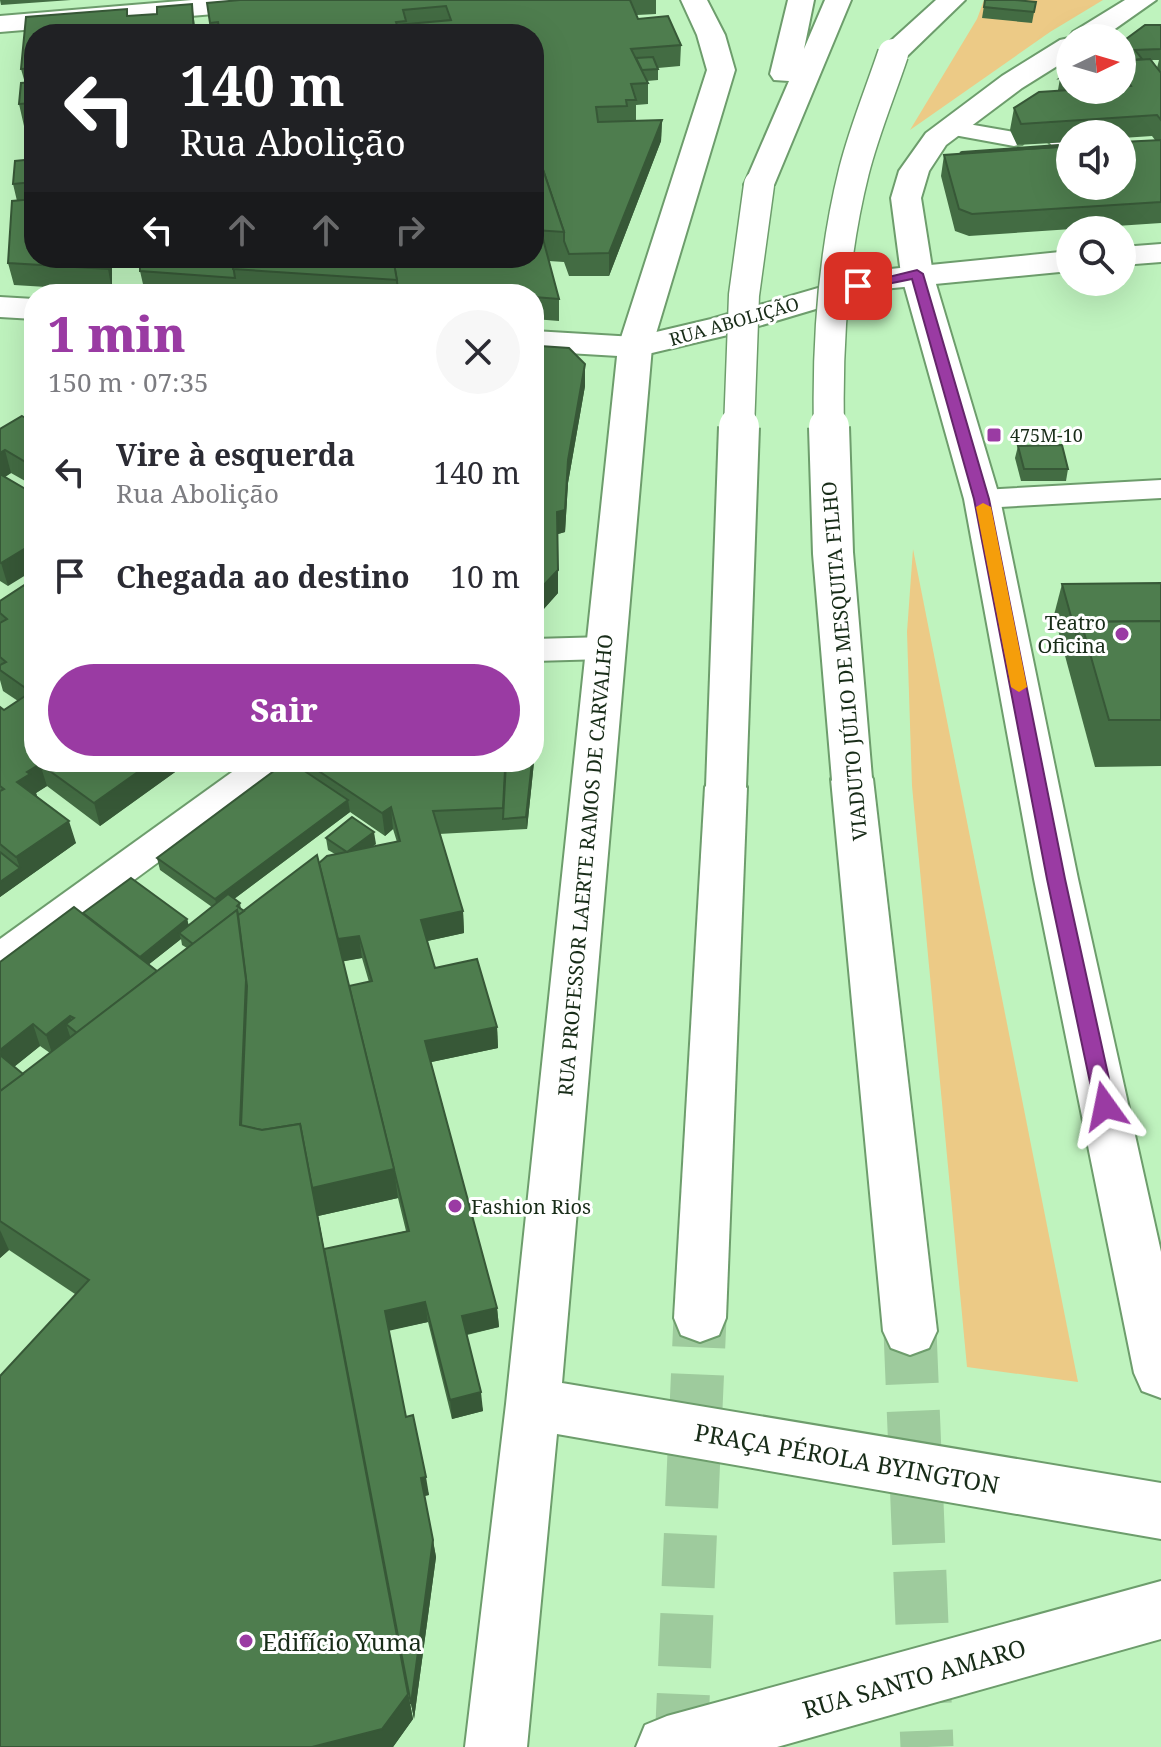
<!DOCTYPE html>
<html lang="pt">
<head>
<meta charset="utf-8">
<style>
  :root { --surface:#fff; --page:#f7f7f7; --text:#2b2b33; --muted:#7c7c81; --accent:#9a3ba3 }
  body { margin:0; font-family:"Noto Serif",serif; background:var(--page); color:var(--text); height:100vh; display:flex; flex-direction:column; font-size:30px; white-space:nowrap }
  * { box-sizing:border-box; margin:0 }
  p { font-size:26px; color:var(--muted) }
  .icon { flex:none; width:44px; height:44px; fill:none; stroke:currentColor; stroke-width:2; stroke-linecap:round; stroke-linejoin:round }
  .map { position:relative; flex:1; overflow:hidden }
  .details { position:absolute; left:24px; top:284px; width:520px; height:488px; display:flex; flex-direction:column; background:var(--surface); border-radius:32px; box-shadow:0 8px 32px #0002 }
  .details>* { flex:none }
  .guide { position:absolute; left:24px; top:24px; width:520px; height:244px; border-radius:32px; box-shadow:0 8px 32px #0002; background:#202124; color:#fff; overflow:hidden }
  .needle { width:52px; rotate:85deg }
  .fabs { position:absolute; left:1056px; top:24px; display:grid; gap:16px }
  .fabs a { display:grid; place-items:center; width:80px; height:80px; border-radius:50%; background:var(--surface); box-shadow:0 8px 32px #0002; font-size:40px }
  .pin { position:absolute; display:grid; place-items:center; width:68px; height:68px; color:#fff; margin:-34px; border-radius:16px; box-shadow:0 4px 12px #0006 }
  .me { position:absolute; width:88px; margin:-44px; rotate:348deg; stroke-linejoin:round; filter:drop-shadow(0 0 6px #0008) }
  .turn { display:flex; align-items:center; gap:28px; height:168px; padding:0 24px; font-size:36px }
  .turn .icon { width:104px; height:104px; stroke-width:2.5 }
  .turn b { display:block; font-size:56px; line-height:68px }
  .lanes { display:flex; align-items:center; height:76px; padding:0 24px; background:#0003; justify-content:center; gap:40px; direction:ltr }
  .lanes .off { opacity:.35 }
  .round { display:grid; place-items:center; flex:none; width:84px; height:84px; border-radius:42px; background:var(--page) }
  .head { display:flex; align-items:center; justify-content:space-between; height:136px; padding:0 24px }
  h1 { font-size:48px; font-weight:800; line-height:60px; color:var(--accent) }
  .cta { display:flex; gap:16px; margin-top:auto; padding:16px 24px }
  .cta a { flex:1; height:92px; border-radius:48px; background:var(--accent); color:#fff; font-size:32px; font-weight:800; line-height:92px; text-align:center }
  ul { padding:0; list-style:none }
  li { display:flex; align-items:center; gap:24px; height:104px; padding:0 24px }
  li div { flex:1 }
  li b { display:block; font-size:30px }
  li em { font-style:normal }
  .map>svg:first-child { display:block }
</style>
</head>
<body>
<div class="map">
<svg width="1161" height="1747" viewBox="0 0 1161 1747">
  <rect width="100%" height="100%" fill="#bff3be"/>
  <g fill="#ecca86">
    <path d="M984,0H1103L1050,32L910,130L977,19Z"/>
    <path d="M913,549L1078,1382L967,1367L912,786L907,632Z"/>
  </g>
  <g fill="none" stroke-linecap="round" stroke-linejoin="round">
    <g stroke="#9ecb9d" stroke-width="53" stroke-dasharray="53 27" stroke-linecap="butt">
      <path d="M910,1331L927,1747"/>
      <path d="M681,1747L700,1318"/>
    </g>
    <g stroke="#6d9d6c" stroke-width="4">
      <g id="lane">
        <path d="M951,121L1014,132L1022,134L1026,139L1022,144L1014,146L943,133L939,128L943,123Z"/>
        <path d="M1070,135V149L1053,147L1049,142L1053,137Z"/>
        <path d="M1161,480V498L982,508L971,506L967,499L971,492L982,490Z"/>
        <path d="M605,637L616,640L621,648L616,656L605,659L534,661V639Z"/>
        <path d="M246,762H287L282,771L13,969L0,974V939Z"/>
      </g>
    </g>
    <g stroke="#6d9d6c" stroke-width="4">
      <g id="street">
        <path d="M192,0H300L296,6L287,8L0,32V16Z"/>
        <path d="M681,0H707L725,35L735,70L652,347L562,1383L1161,1483V1539L557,1434L527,1747H465L506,1404L618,347L707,70L697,35Z"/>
        <path d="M1125,0H1156L1102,38H1070V58L1022,88L946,145L929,171L921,198L933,274L1000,499L1078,879L1161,1252V1398L1142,1391L1134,1373L1034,879L964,499L901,274L891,198L899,171L926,133L1002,76L1060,40L1069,38L1073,32Z"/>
      </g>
    </g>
    <g stroke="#6d9d6c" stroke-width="4">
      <g id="secondary">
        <path d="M1161,244V262L1122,265V247Z"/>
        <path d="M1070,251V271L883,289L732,334L635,357L534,351V331L635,337L711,319L880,270Z"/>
        <path d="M0,297L34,299V319L0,317Z"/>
        <path d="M1161,1581V1639L777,1747H636L645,1725L667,1716Z"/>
      </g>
    </g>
    <g stroke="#6d9d6c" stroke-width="4">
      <g id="highway">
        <path d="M788,0H814L804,49L825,0H851L774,185L770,191L759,194L748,191L744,185L789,81L774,80L770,74Z"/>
        <path d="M936,0H965L903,60L893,62L883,60L879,54L883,48Z"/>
        <path d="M852,764L867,768L873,779L937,1331L929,1348L910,1355L891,1348L883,1331L831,779L837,768Z"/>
        <path d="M726,772L741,776L747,787L726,1318L719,1335L700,1342L681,1335L674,1318L705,787L711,776Z"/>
      </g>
    </g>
    <use href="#lane" fill="#fff" fill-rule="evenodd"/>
    <use href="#street" fill="#fff" fill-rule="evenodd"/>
    <use href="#secondary" fill="#fff" fill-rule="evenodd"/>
    <use href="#highway" fill="#fff" fill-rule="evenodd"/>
    <g stroke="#6d9d6c" stroke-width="33" stroke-linecap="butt">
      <g id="highway-bridge-far1">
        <path d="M739,429L744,295L759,185"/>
        <path d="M829,429C827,343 833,255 854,171C864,131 880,93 893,54"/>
      </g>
    </g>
    <g stroke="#6d9d6c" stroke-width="44" stroke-linecap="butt">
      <g id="highway-bridge">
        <path d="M829,427L833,553L852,779"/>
        <path d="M726,787L739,427"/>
      </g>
    </g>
    <use href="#highway-bridge-far1" stroke="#fff" stroke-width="30"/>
    <use href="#highway-bridge" stroke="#fff" stroke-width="40"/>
  </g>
  <g fill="#436c43" fill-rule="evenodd">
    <path d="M0,0H71L1,5Z"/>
    <path d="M240,0H656V14L637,15L638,19L681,45L680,66L658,68V80L647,81L648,83V104L636,105V121L662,120L661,141L609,276H569L564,262L549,261L559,299V321L534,319V294L145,293L140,271L534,258V34H211L207,3Z"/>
    <path d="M985,0L1036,2L1032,23L982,18Z"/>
    <path d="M192,4L196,34H34V125L24,126L19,104L21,83H25L21,69L26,17L127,9L128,16L157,14V7Z"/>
    <path d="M1161,25V223L969,236L955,231L941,176L944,155L1155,140L1152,136L1122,138V134H1070V142L1017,145L1010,130L1014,108L1058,90L1060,78L1070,71V90H1122V42ZM1152,60H1159L1157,68Z"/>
    <path d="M34,159V258H112V291L14,285L8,263L17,201L13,184Z"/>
    <path d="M534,350L585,386L568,483L565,532L558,534V593L542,611H534Z"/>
    <path d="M34,421V486L11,473L5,477L8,586L0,581V429Z"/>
    <path d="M1018,446L1068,469L1066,481H1021L1015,458Z"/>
    <path d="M29,582L34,762H189L100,826L47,786L36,793L37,796L76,843L0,897V707L4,710L18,701L3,691L0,680V601Z"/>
    <path d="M1161,583V766L1095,767L1054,615L1062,584Z"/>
    <path d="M286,762H492V770L505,781L506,762H534L527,829L439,834L463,911L464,933L427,941L435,968L497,1027L498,1048L431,1062L497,1308L499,1327L467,1335L483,1411L452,1419L428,1322L389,1330L406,1417L429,1495L424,1496L436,1557L414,1719L363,1455L413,1719L393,1747H0L75,1294L9,1250L0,1258V962L83,913L187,919L189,926L212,907L160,870L157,858ZM350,812L385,836L393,829L397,842L371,847L376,844L326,838L328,850L335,854L319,863L244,911L241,909L240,903L234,899ZM181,939L182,945L187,948L157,971L149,964ZM362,958L369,982L349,986L343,961ZM40,1046L50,1053L23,1074L14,1067ZM398,1198L406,1231L324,1249L318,1216Z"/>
  </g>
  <g fill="#375837">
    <path d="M662,120L661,141L609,276V253Z"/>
    <path d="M108,258H112V291L108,269Z"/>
    <path d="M585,364V386L568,483L565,532L558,534L557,512Z"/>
    <path d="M5,450L11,473L0,480V453Z"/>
    <path d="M34,543V570L8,586L1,563Z"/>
    <path d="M558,570V593L542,611L541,588Z"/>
    <path d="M542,674V686L534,762V747Z"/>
    <path d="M152,762H189L100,826L94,803Z"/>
    <path d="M532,762H534L527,829L526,817Z"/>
    <path d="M40,764L47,786L36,793L37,796L17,782L27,772Z"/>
    <path d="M348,800L350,812L218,911L215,899Z"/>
    <path d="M391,807L393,829L385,836L382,813Z"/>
    <path d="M69,821L76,843L0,897V882L20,868L16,857Z"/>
    <path d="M374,832L376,844L349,864L347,852Z"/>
    <path d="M463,911L464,933L423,942L421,920Z"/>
    <path d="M187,919L190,931L179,933L181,939L138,973L134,961Z"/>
    <path d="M240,935L254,1016L241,1131L212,958Z"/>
    <path d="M359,936L362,958L340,962L336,940Z"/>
    <path d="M70,1016L76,1032L66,1024L72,1042L53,1056L46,1035Z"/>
    <path d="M33,1024L40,1046L5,1074L0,1060V1050Z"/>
    <path d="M497,1027L498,1048L427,1063L425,1041Z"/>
    <path d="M300,1124L394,1169L398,1198L318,1216L413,1719L393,1747H312Z"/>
    <path d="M0,1230L9,1250L0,1258Z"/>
    <path d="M425,1302L428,1322L388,1331L385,1311Z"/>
    <path d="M497,1308L499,1327L464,1335L462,1316Z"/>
    <path d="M481,1392L483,1411L452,1419L450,1400Z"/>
    <path d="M426,1477L429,1495L424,1496L421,1478Z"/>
    <path d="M433,1540L436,1557L414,1719L411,1704Z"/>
  </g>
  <g fill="#4e7d4e" stroke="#375837" stroke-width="2" fill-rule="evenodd">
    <path d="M240,0H630L638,19L668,16L681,45L631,49L648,83L631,84L636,100H626L627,106L596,107L598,122L662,120L609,253L569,254L564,241V232L534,143V34H308L306,25L284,27L285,34H212L220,33L218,22L210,23L207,3ZM446,6L451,20L397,25L396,22L406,21L403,10Z"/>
    <path d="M985,0H1015L1036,2L1034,12L984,7Z"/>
    <path d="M192,4L194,34H34V68L21,69L26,17L127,9V16L157,14V7Z"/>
    <path d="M1145,25H1161V49L1135,50L1142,59L1122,61V42Z"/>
    <path d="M653,57L658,69L642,70L636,58Z"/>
    <path d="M1150,59L1161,73V120L1157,115L1021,124L1014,108L1039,92L1070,90H1122V87L1131,86L1125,77H1122V61Z"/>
    <path d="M1070,71V77L1060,78Z"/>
    <path d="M34,82V103L19,104L21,83Z"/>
    <path d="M1161,140V202L972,214L959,209L944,155L1070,146V186H1122V142Z"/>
    <path d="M534,143L564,232L534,230Z"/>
    <path d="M1058,145L1059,147L960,153L962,152Z"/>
    <path d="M34,159V182L13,184L15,161Z"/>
    <path d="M34,199V258H108V269L8,263L12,201Z"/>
    <path d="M534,238L543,239L559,299L534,297V294H486L398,288L393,258H534Z"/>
    <path d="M140,258H232L235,278L140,271Z"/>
    <path d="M232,258H393L397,280L233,269Z"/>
    <path d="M540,346L569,348L585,364L568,460L565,510L557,512L558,570L541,588H534V350Z"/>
    <path d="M22,416L34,423V467L5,450L0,453V429Z"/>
    <path d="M1062,445L1068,469H1024L1018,446Z"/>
    <path d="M0,474L34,494V543L1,563L0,562Z"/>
    <path d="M29,582L34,585V762H152L94,803L40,764L27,772L30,774L17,782L69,821L16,857L0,844V791L4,789L0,786V707L4,710L31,692L0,670V665L6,662L0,657V623L7,619L0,613V601Z"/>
    <path d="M1161,583V621L1081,622L1077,638L1062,584Z"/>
    <path d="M1161,621V720H1109L1081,622Z"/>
    <path d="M534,674H542L534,747Z"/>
    <path d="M286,762H291L348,800L215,899L157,858Z"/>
    <path d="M305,762H489V769L505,770L503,808L433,811L463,911L421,920L435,968L477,959L497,1027L425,1041L497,1308L462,1316L481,1392L450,1400L425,1302L385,1311L406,1417L413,1415L426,1477L421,1478L433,1540L411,1704L324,1249L409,1231L349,986L372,981L359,936L338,939L319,863L327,856L400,841L391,807L382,813Z"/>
    <path d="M506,762H532L526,817L503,819Z"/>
    <path d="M352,817L374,832L347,852L326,838Z"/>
    <path d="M0,852L20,868L0,882Z"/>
    <path d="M317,855L394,1169L312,1188L300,1124L262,1130L241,1126L247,986L238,915Z"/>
    <path d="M131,878L187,919L140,957L83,913Z"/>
    <path d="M228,894L240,903L237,906L244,911L238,915L237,910L193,944L179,933Z"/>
    <path d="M74,907L157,971L77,1033L66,1024L74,1018L70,1016L46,1035L33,1024L0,1050V962Z"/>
    <path d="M237,910L246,980L240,1125L262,1130L300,1124L408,1694L382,1729L312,1747H0V1376L89,1280L0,1221V1091Z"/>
    <path d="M0,1055L23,1074L0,1091Z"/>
  </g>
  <path fill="#9a3ba3" stroke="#64266a" stroke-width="2" d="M917,270L923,274L989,499L1065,879L1115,1106L1112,1112L1105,1114L1098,1112L1095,1106L1047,879L974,499L912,279L858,290L852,286Z"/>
  <path fill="#f59e0b" d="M983,503L991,507L1027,687L1019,692L1011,687L976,507Z"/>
  <g fill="#9a3ba3" stroke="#fff" stroke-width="3">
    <rect x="986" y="427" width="16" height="16" rx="4"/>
    <circle cx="1122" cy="634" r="8"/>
    <circle cx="455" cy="1206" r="8"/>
    <circle cx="246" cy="1641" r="8"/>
  </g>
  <g text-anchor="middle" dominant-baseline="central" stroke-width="6" stroke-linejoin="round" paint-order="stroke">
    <g font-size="18" fill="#182c18" stroke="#fff">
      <text transform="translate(734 321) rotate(-16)">RUA ABOLIÇÃO</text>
    </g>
    <g font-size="18" fill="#182c18" stroke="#fff" text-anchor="start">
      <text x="1010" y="435">475M-10</text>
    </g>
    <g font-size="20" fill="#182c18" stroke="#fff" text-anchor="end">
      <text x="1106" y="622">Teatro<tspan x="1106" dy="23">Oficina</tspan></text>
      <text x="471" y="1206" text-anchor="start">Fashion Rios</text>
    </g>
    <g font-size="20" fill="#182c18" stroke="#fff">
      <text transform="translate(844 661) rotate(-95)">VIADUTO JÚLIO DE MESQUITA FILHO</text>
      <text transform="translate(585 865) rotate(-85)">RUA PROFESSOR LAERTE RAMOS DE CARVALHO</text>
    </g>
    <g font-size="24" fill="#182c18" stroke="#fff">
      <text transform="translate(847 1458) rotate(10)">PRAÇA PÉROLA BYINGTON</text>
      <text transform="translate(914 1678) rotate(-16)">RUA SANTO AMARO</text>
    </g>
    <g font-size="24" fill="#182c18" stroke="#fff" text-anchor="start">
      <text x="262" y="1641">Edifício Yuma</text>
    </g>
  </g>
</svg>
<div class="fabs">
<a><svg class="needle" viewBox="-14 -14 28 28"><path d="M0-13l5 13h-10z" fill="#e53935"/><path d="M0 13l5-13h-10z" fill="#7c7c81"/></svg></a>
<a><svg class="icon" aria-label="sound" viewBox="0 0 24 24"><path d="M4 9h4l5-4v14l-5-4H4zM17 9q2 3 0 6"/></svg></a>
<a><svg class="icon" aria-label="search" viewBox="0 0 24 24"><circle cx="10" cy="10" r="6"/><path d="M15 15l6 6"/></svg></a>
</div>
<div class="pin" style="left:858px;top:286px;background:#d93025"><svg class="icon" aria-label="arrive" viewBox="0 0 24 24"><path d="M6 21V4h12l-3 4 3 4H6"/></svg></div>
<svg class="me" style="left:1105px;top:1106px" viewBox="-20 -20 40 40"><path d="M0-17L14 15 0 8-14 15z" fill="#9a3ba3" stroke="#fff" stroke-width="4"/></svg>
<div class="guide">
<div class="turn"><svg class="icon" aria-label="left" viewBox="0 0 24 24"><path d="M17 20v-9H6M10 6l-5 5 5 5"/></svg><div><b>140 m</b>Rua Abolição</div></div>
<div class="lanes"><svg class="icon" aria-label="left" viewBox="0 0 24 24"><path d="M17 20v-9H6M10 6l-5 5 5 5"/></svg><svg class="icon off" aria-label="ahead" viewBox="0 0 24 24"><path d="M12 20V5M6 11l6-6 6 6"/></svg><svg class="icon off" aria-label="ahead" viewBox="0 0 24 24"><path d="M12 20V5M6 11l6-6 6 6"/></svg><svg class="icon off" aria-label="right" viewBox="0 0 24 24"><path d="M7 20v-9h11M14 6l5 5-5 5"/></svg></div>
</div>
<section class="details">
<div class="head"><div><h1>1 min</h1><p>150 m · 07:35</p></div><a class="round"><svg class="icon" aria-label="close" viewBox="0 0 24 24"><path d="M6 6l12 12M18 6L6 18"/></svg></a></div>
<ul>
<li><svg class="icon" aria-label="left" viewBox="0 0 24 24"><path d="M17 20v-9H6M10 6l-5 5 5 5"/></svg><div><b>Vire à esquerda</b><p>Rua Abolição</p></div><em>140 m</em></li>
<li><svg class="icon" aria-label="arrive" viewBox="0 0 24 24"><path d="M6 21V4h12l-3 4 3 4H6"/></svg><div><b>Chegada ao destino</b></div><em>10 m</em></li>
</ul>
<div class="cta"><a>Sair</a></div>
</section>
</div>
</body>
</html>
